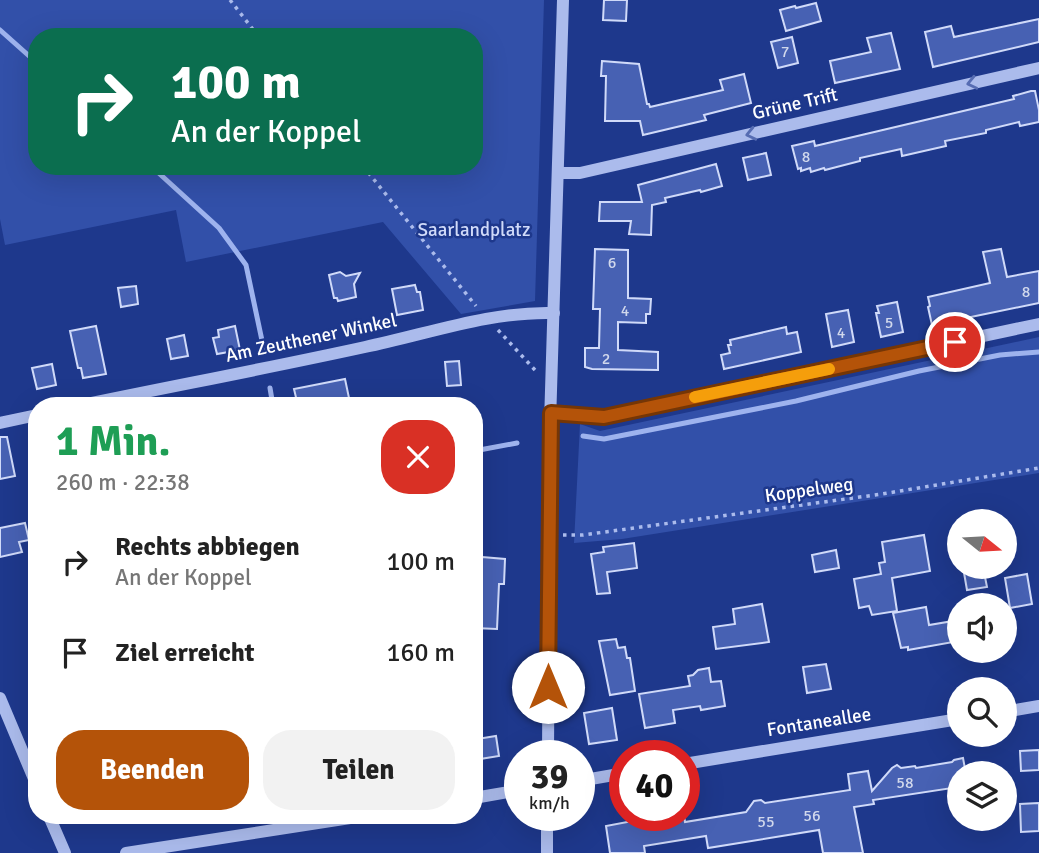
<!DOCTYPE html>
<html lang="de">
<head>
<meta charset="utf-8">
<style>
  :root { --surface:#fff; --page:#f2f2f2; --text:#222; --muted:#767676; --accent:#b45309 }
  body { margin:0; font-family:Signika,sans-serif; background:var(--page); color:var(--text); height:100vh; display:flex; flex-direction:column; font-size:26px; white-space:nowrap }
  * { box-sizing:border-box; margin:0 }
  p { font-size:23px; color:var(--muted) }
  .icon { flex:none; width:38px; height:38px; fill:none; stroke:currentColor; stroke-width:2; stroke-linecap:round; stroke-linejoin:round }
  .map { position:relative; flex:1; overflow:hidden }
  .sheet { position:absolute; left:28px; top:397px; width:455px; height:427px; display:flex; flex-direction:column; background:var(--surface); border-radius:28px; box-shadow:0 7px 28px #0002 }
  .sheet>* { flex:none }
  .top-card { position:absolute; left:28px; top:28px; width:455px; height:147px; border-radius:28px; box-shadow:0 7px 28px #0002; background:#0b6e4f; color:#fff; overflow:hidden }
  .needle { width:46px; rotate:108deg }
  .fabs { position:absolute; left:947px; top:509px; display:grid; gap:14px }
  .fabs a { display:grid; place-items:center; width:70px; height:70px; border-radius:50%; background:var(--surface); box-shadow:0 7px 28px #0002; font-size:35px }
  .speed { position:absolute; left:504px; top:740px; display:flex; gap:14px; font-size:35px; font-weight:700; text-align:center }
  .speed>* { display:grid; place-content:center; width:91px; height:91px; border-radius:50%; background:var(--surface); box-shadow:0 7px 28px #0002; line-height:1 }
  .speed small { font-size:18px; font-weight:400 }
  .speed .limit { border:10px solid #d22; background:#fff; color:#111 }
  .pin { position:absolute; display:grid; place-items:center; width:60px; height:60px; color:#fff; margin:-30px; border:4px solid #fff; border-radius:50%; box-shadow:0 2px 7px #0007 }
  .me { position:absolute; width:77px; margin:-38px; rotate:0deg; stroke-linejoin:round; filter:drop-shadow(0 0 5px #0008) }
  .turn { display:flex; align-items:center; gap:24px; height:147px; padding:0 28px; font-size:32px }
  .turn .icon { width:91px; height:91px; stroke-width:2.5 }
  .turn b { display:block; font-size:49px; line-height:60px }
  .round { display:grid; place-items:center; flex:none; width:74px; height:74px; border-radius:28px; background:var(--page) }
  .overview { display:flex; align-items:center; justify-content:space-between; height:119px; padding:0 28px }
  h1 { font-size:42px; font-weight:700; line-height:52px; color:#1e9e55 }
  .cta { display:flex; gap:14px; margin-top:auto; padding:14px 28px }
  .cta a { flex:1; height:80px; border-radius:28px; background:var(--accent); color:#fff; font-size:28px; font-weight:700; line-height:80px; text-align:center }
  .cta a+a { background:var(--page); color:var(--text) }
  ul { padding:0; list-style:none }
  li { display:flex; align-items:center; gap:21px; height:91px; padding:0 28px }
  li div { flex:1 }
  li b { display:block; font-size:26px }
  li em { font-style:normal }
  .map>svg:first-child { display:block }
</style>
</head>
<body>
<div class="map">
<svg width="1039" height="853" viewBox="0 0 1039 853">
  <rect width="100%" height="100%" fill="#1e388c"/>
  <g fill="#3250a9" fill-rule="evenodd">
    <path d="M0,0H544L535,301L461,314L383,222L186,262L176,210L5,245L0,219ZM37,37H474V166H37Z"/>
    <path d="M1039,337V473L622,539L574,543L580,424L600,431Z"/>
  </g>
  <g fill="none" stroke-linecap="round" stroke-linejoin="round">
    <g stroke="#9eb3ee" stroke-width="5">
      <path d="M0,30L37,63"/>
      <path d="M151,166L219,228L246,265L264,350"/>
      <path d="M270,388L273,406"/>
      <path d="M583,436L604,439L796,401L919,371L1000,355L1039,352"/>
      <path d="M474,451L517,443"/>
    </g>
  </g>
  <g fill="#4761b3" stroke="#d0daf9" stroke-width="2">
    <path d="M604,0H627L626,21L603,20Z"/>
    <path d="M816,3L821,21L786,31L780,10L795,6L796,8Z"/>
    <path d="M1039,19V42L933,67L925,32L951,26L954,37Z"/>
    <path d="M891,33L900,69L835,83L830,61L871,52L867,38Z"/>
    <path d="M792,37L798,63L778,68L771,42Z"/>
    <path d="M602,61L639,64L647,104H649L650,107L723,90L720,80L744,74L751,103L704,115L706,120L643,135L640,121H605L606,76H601Z"/>
    <path d="M1031,91H1035L1039,110V122L1020,126L1019,122L986,130V133L945,141L946,146L902,156L901,149L860,158V161L825,170L824,168L811,172L810,168L801,171V168L798,169L792,146L814,141L815,146L1014,99L1013,96Z"/>
    <path d="M766,153L771,175L748,180L743,158Z"/>
    <path d="M716,164L722,186L701,192L700,190L665,198L666,202L652,205L651,235L629,234L631,221H599L600,202H642L638,185Z"/>
    <path d="M595,249L628,250V298L651,299L650,314H646V323L618,322V350L658,352V370L592,369L585,367V348H599L600,309H593Z"/>
    <path d="M1001,249L1007,277L1039,271V303L932,325L928,307L930,306L928,297L990,283L983,252Z"/>
    <path d="M340,272L346,276L360,273L354,284L356,297L338,301L337,298H334L329,275Z"/>
    <path d="M415,285L417,292H420L423,310L397,315L392,289Z"/>
    <path d="M136,286L138,304L121,307L118,288Z"/>
    <path d="M897,302L903,332L881,337L876,313H879L877,306Z"/>
    <path d="M848,310L854,342L832,347L826,314Z"/>
    <path d="M96,326L106,374L83,378L81,368H78L70,331Z"/>
    <path d="M235,326L240,350L217,354L213,338L219,337L218,330Z"/>
    <path d="M786,327L787,334L797,332L801,352L724,369L721,355L730,353L728,345H731L730,340Z"/>
    <path d="M184,335L188,356L171,359L167,339Z"/>
    <path d="M459,361L461,385L447,386L445,362Z"/>
    <path d="M52,364L56,385L37,389L32,368Z"/>
    <path d="M345,379L349,398L323,403V406H298L294,389Z"/>
    <path d="M0,437H7L15,476L0,479Z"/>
    <path d="M25,523L29,540L19,542L22,552L0,557V528Z"/>
    <path d="M924,535L930,571L892,578L897,611L872,615L869,606L859,608L854,579L881,574L879,563L885,562L882,542Z"/>
    <path d="M634,543L637,568L607,572L610,593L597,594L591,554L604,552L603,547Z"/>
    <path d="M836,550L839,568L815,572L812,555Z"/>
    <path d="M482,557L505,559L504,584H499L497,629L474,628V605H479Z"/>
    <path d="M963,567H983L987,587L967,590Z"/>
    <path d="M1027,574L1032,604L1010,608L1005,578Z"/>
    <path d="M762,604L769,642L716,649L713,627L735,624L733,609Z"/>
    <path d="M926,607L929,625L959,620V641L908,650V647L901,648L893,613Z"/>
    <path d="M616,639L618,648L625,647L627,658H630L635,691L610,695L599,641Z"/>
    <path d="M826,664L831,689L807,693L803,667Z"/>
    <path d="M709,668L711,682L721,681L725,706L701,710L700,706L673,710L675,723L645,728L639,694L690,686L688,676L693,675L698,670Z"/>
    <path d="M612,708L617,740L589,744L584,713Z"/>
    <path d="M496,736L499,756L480,759L477,739Z"/>
    <path d="M1039,750V770L1021,771L1020,751Z"/>
    <path d="M963,758L966,774H959V787L873,800L874,804L854,807L863,853H823L819,830L708,848L706,836L644,846L645,853H610L606,826L659,816H684L685,822L746,812L754,801L761,800L765,803L850,790L848,774L868,771L872,791L892,768L897,765L901,768L915,766L916,768L952,762L954,760Z"/>
    <path d="M1039,803V831L1021,832L1020,804Z"/>
  </g>
  <g fill="none" stroke-linecap="round" stroke-linejoin="round">
    <g stroke="#abbbec" stroke-width="3.5" stroke-dasharray="3.5 5" stroke-linecap="butt">
      <path d="M230,0L259,37"/>
      <path d="M363,166L476,306"/>
      <path d="M498,330L535,370"/>
      <path d="M563,535H583L882,494L1039,468"/>
    </g>
    <g stroke="#abbbec" stroke-width="12">
      <path d="M559,173H580L1039,68"/>
      <path d="M77,406C173,386 269,368 365,347C428,334 490,311 554,313"/>
      <path d="M551,413L604,417L1039,324"/>
      <path d="M0,423L37,415"/>
      <path d="M0,698L37,786"/>
      <path d="M1004,712L1039,706"/>
      <path d="M548,756L550,423L563,0"/>
      <path d="M684,764L959,719"/>
      <path d="M579,781L625,773"/>
      <path d="M474,798L520,790"/>
      <path d="M49,816L65,853"/>
      <path d="M126,853L363,816"/>
      <path d="M547,853V816"/>
    </g>
  </g>
  <defs><path id="oneway-chevron" d="M-2-3.5L2.5 0L-2 3.5" fill="none" stroke-width="1.6" stroke-linecap="round" stroke-linejoin="round" transform="scale(1.75)"/></defs>
  <g stroke="#566cb2">
    <use href="#oneway-chevron" transform="translate(972 83) rotate(167)"/>
    <use href="#oneway-chevron" transform="translate(751 134) rotate(167)"/>
  </g>
  <g fill="none" stroke-linecap="round" stroke-linejoin="round">
    <g stroke="#753606" stroke-width="18">
      <path id="route" d="M548,687L551,413L604,417L955,342"/>
    </g>
    <use href="#route" stroke="#b45309" stroke-width="12"/>
    <path stroke="#f59e0b" stroke-width="12" d="M695,397L829,369"/>
  </g>
  <g text-anchor="middle" dominant-baseline="central" stroke-width="5" stroke-linejoin="round" paint-order="stroke">
    <g font-size="16" fill="#d1d8ec">
      <text x="785" y="52">7</text>
      <text x="806" y="157">8</text>
      <text x="612" y="263">6</text>
      <text x="1026" y="292">8</text>
      <text x="625" y="311">4</text>
      <text x="889" y="323">5</text>
      <text x="841" y="333">4</text>
      <text x="606" y="359">2</text>
      <text x="905" y="783">58</text>
      <text x="812" y="816">56</text>
      <text x="766" y="822">55</text>
    </g>
    <g font-size="19" fill="#fff" stroke="#1e388c">
      <text transform="translate(795 104) rotate(-13)">Grüne Trift</text>
      <text transform="translate(311 338) rotate(-12)">Am Zeuthener Winkel</text>
      <text transform="translate(809 490) rotate(-8)">Koppelweg</text>
      <text transform="translate(819 722) rotate(-9)">Fontaneallee</text>
    </g>
    <g font-size="19" fill="#d0daf9" stroke="#1e388c">
      <text x="474" y="230">Saarlandplatz</text>
    </g>
  </g>
</svg>
<div class="fabs">
<a><svg class="needle" viewBox="-14 -14 28 28"><path d="M0-13l5 13h-10z" fill="#e53935"/><path d="M0 13l5-13h-10z" fill="#767676"/></svg></a>
<a><svg class="icon" aria-label="sound" viewBox="0 0 24 24"><path d="M4 9h4l5-4v14l-5-4H4zM17 9q2 3 0 6"/></svg></a>
<a><svg class="icon" aria-label="search" viewBox="0 0 24 24"><circle cx="10" cy="10" r="6"/><path d="M15 15l6 6"/></svg></a>
<a><svg class="icon" aria-label="layers" viewBox="0 0 24 24"><path d="M12 4l9 5-9 5-9-5zM3 14l9 5 9-5"/></svg></a>
</div>
<div class="speed"><div>39<small>km/h</small></div><div class="limit">40</div></div>
<div class="pin" style="left:955px;top:342px;background:#d93025"><svg class="icon" aria-label="arrive" viewBox="0 0 24 24"><path d="M6 21V4h12l-3 4 3 4H6"/></svg></div>
<svg class="me" style="left:548px;top:687px" viewBox="-20 -20 40 40"><circle r="19" fill="#fff"/><path d="M0-13L10 11 0 6-10 11z" fill="#b45309"/></svg>
<div class="top-card">
<div class="turn"><svg class="icon" aria-label="right" viewBox="0 0 24 24"><path d="M7 20v-9h11M14 6l5 5-5 5"/></svg><div><b>100 m</b>An der Koppel</div></div>
</div>
<section class="sheet">
<div class="overview"><div><h1>1 Min.</h1><p>260 m · 22:38</p></div><a class="round" style="background:#d93025;color:#fff"><svg class="icon" aria-label="close" viewBox="0 0 24 24"><path d="M6 6l12 12M18 6L6 18"/></svg></a></div>
<ul>
<li><svg class="icon" aria-label="right" viewBox="0 0 24 24"><path d="M7 20v-9h11M14 6l5 5-5 5"/></svg><div><b>Rechts abbiegen</b><p>An der Koppel</p></div><em>100 m</em></li>
<li><svg class="icon" aria-label="arrive" viewBox="0 0 24 24"><path d="M6 21V4h12l-3 4 3 4H6"/></svg><div><b>Ziel erreicht</b></div><em>160 m</em></li>
</ul>
<div class="cta"><a>Beenden</a><a>Teilen</a></div>
</section>
</div>
</body>
</html>
